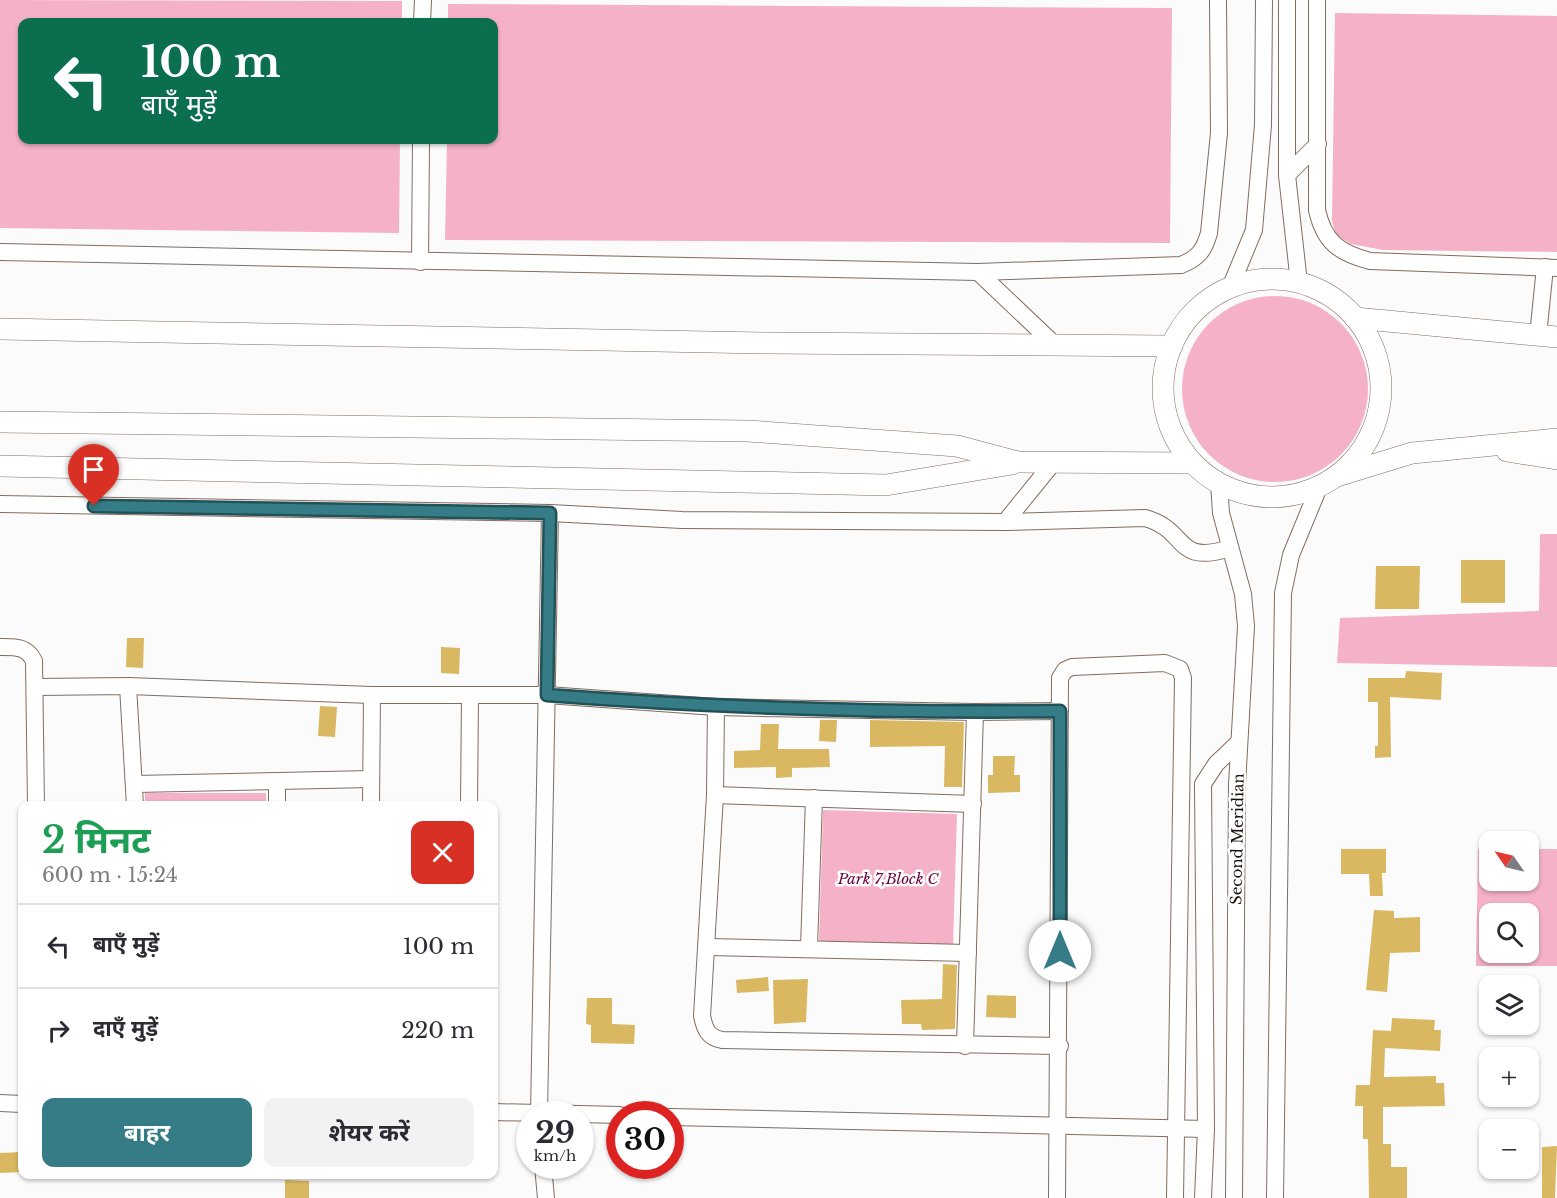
<!DOCTYPE html>
<html lang="hi">
<head>
<meta charset="utf-8">
<style>
  :root { --surface:#fff; --page:#f2f2f3; --text:#2b2b33; --muted:#7c7c81; --line:#e1e1e2; --accent:#357c87 }
  body { margin:0; font-family:"Libre Baskerville","Noto Sans Devanagari",serif; background:var(--page); color:var(--text); height:100vh; display:flex; flex-direction:column; font-size:22px; white-space:nowrap }
  * { box-sizing:border-box; margin:0 }
  p { font-size:20px; color:var(--muted) }
  .icon { flex:none; width:33px; height:33px; fill:none; stroke:currentColor; stroke-width:2; stroke-linecap:round; stroke-linejoin:round }
  .map { position:relative; flex:1; overflow:hidden }
  .details { position:absolute; left:18px; top:801px; width:480px; height:378px; display:flex; flex-direction:column; background:var(--surface); border-radius:12px; box-shadow:0 2px 4px #0004 }
  .details>* { flex:none }
  .banner { position:absolute; left:18px; top:18px; width:480px; height:126px; border-radius:12px; box-shadow:0 2px 4px #0004; background:#0b6e4f; color:#fff; overflow:hidden }
  .needle { width:39px; rotate:304deg }
  .buttons { position:absolute; left:1479px; top:831px; display:grid; gap:12px }
  .buttons a { display:grid; place-items:center; width:60px; height:60px; border-radius:12px; background:var(--surface); box-shadow:0 2px 4px #0004; font-size:30px }
  .speed { position:absolute; left:516px; top:1101px; display:flex; gap:12px; font-size:30px; font-weight:700; text-align:center }
  .speed>* { display:grid; place-content:center; width:78px; height:78px; border-radius:50%; background:var(--surface); box-shadow:0 2px 4px #0004; line-height:1 }
  .speed small { font-size:15px; font-weight:400 }
  .speed .limit { border:9px solid #d22; background:#fff; color:#111 }
  .pin { position:absolute; display:grid; place-items:center; width:51px; height:51px; color:#fff; margin:-62px -26px; border-radius:50% 50% 50% 0; rotate:-45deg; box-shadow:0 0 6px #0007 }
  .pin .icon { rotate:45deg }
  .me { position:absolute; width:66px; margin:-33px; rotate:0deg; stroke-linejoin:round; filter:drop-shadow(0 0 4px #0008) }
  .turn { display:flex; align-items:center; gap:21px; height:126px; padding:0 24px; font-size:27px }
  .turn .icon { width:78px; height:78px; stroke-width:2.5 }
  .turn b { display:block; font-size:42px; line-height:51px }
  .round { display:grid; place-items:center; flex:none; width:63px; height:63px; border-radius:12px; background:var(--page) }
  .summary { display:flex; align-items:center; justify-content:space-between; height:102px; padding:0 24px }
  h1 { font-size:36px; font-weight:700; line-height:45px; color:#1e9e55 }
  .primary-button { display:flex; gap:12px; margin-top:auto; padding:12px 24px }
  .primary-button a { flex:1; height:69px; border-radius:12px; background:var(--accent); color:#fff; font-size:24px; font-weight:700; line-height:69px; text-align:center }
  .primary-button a+a { background:var(--page); color:var(--text) }
  ul { padding:0; list-style:none }
  li { display:flex; align-items:center; gap:18px; height:84px; padding:0 24px; border-top:2px solid var(--line) }
  li div { flex:1 }
  li b { display:block; font-size:22px }
  li em { font-style:normal }
  .map>svg:first-child { display:block }
</style>
</head>
<body>
<div class="map">
<svg width="1557" height="1198" viewBox="0 0 1557 1198">
  <rect width="100%" height="100%" fill="#fbfbfb"/>
  <g fill="#f5b1c8" fill-rule="evenodd">
    <path d="M0,0L402,1V22H22V140H400L399,233L0,228Z"/>
    <path d="M448,4L1172,8L1170,243L445,240L447,140H494V22H448Z"/>
    <path d="M1335,13L1557,16V252L1383,250L1351,244L1336,235L1332,221Z"/>
    <circle cx="1275" cy="389" r="93"/>
    <path d="M1540,534H1557V667L1337,663L1340,618L1539,611Z"/>
    <rect x="145" y="793" width="121" height="12"/>
    <path d="M823,810L957,814L953,945L819,941Z"/>
    <path d="M1478,849H1489L1490,880H1528L1529,849H1557V966H1476ZM1490,914H1528V952H1490Z"/>
  </g>
  <g fill="#dab861">
    <rect x="1461" y="560" width="44" height="43"/>
    <path d="M1376,566H1420L1419,609H1375Z"/>
    <path d="M127,638H144L143,668L126,667Z"/>
    <path d="M441,647L460,648L459,674L441,673Z"/>
    <path d="M1406,671L1442,673L1441,700L1390,697L1391,757L1375,758V746H1378V702H1368V678H1405Z"/>
    <path d="M320,706L337,707L335,737L318,736Z"/>
    <path d="M820,720H837L836,742L819,741Z"/>
    <path d="M870,720L964,722L962,787H944L945,746L870,747Z"/>
    <path d="M761,724H779L778,749H829L830,767L792,768V777L776,778V767L734,768V751L760,750Z"/>
    <path d="M993,756H1015L1014,775H1020V792L988,793V775H993Z"/>
    <path d="M1341,849H1386V873H1382L1383,896H1370L1369,874H1341Z"/>
    <path d="M1374,910L1394,911V918L1420,917V952L1390,953L1387,992L1366,990Z"/>
    <path d="M943,964L957,965L955,1029L922,1030L921,1024H902L901,1000L942,999Z"/>
    <path d="M768,977L769,991L737,993L736,980Z"/>
    <path d="M808,979L806,1022L774,1024L773,980Z"/>
    <path d="M987,995L1016,996V1018L986,1017Z"/>
    <path d="M587,998H612V1024L635,1025L634,1044L591,1043V1025L586,1024Z"/>
    <path d="M1392,1018L1435,1020L1434,1030H1441L1440,1051L1385,1048L1384,1077L1436,1076V1083H1444L1445,1106L1383,1107V1144H1391V1167H1407V1198H1369L1368,1139H1363V1106H1355L1356,1085H1370L1373,1030L1391,1031Z"/>
    <path d="M1557,1146L1555,1198H1542V1147Z"/>
    <path d="M22,1152V1172L0,1173V1153Z"/>
    <path d="M285,1180L309,1181V1198H285Z"/>
  </g>
  <g fill="none" stroke-linecap="round" stroke-linejoin="round">
    <g stroke="#846c5b" stroke-width="18">
      <g id="minor">
        <path d="M1287,0V175L1299,283"/>
        <path d="M1317,0V210C1324,242 1339,253 1370,261L1557,268"/>
        <path d="M422,22L423,0"/>
        <path d="M1287,175L1318,144"/>
        <path d="M0,252L978,272L1181,265C1198,258 1204,251 1209,233L1219,133L1218,0"/>
        <path d="M420,262L421,140"/>
        <path d="M978,272L1054,344"/>
        <path d="M1230,288L1254,230L1263,125L1264,0"/>
        <path d="M1538,336L1545,267"/>
        <path d="M1219,483L1221,513L1243,594L1246,626L1237,785L1234,1198"/>
        <path d="M0,504L550,513L682,520L1005,522L1145,518C1189,530 1173,566 1230,548"/>
        <path d="M1005,522L1053,463"/>
        <path d="M0,647C15,647 27,646 34,661L36,806"/>
        <path d="M128,686L135,806"/>
        <path d="M36,687L128,686L372,695H547L716,707L975,712L1060,711"/>
        <path d="M716,707L715,795L702,1016C705,1030 708,1037 722,1040L1060,1046"/>
        <path d="M135,784L371,779"/>
        <path d="M715,795L973,804"/>
        <path d="M277,806V782"/>
        <path d="M371,806L372,695"/>
        <path d="M469,806L470,695"/>
        <path d="M708,947L968,953"/>
        <path d="M809,948L814,798"/>
        <path d="M965,1046L975,712"/>
        <path d="M0,1103L22,1104"/>
        <path d="M494,1112L620,1115"/>
        <path d="M539,1114L550,513"/>
        <path d="M670,1117L1206,1129"/>
        <path d="M543,1166L546,1198"/>
        <path d="M1057,1198L1060,678L1065,670L1072,667L1165,663L1180,669L1183,678L1175,1198"/>
        <path d="M1203,1198L1206,1129L1203,784L1216,764L1239,742"/>
        <path d="M1275,1198L1283,593L1291,555L1319,487"/>
      </g>
    </g>
    <g stroke="#846c5b" stroke-width="22">
      <g id="major">
        <circle cx="1272" cy="388" r="109"/>
        <path d="M1355,318L1557,337"/>
        <path d="M0,329L767,343L1172,346"/>
        <path d="M0,422L748,431L957,446L1018,462L1192,463"/>
        <path d="M1507,451L1557,459"/>
        <path d="M0,466L886,485L1012,464"/>
        <path d="M1337,476L1412,453L1557,439"/>
      </g>
    </g>
    <use href="#minor" stroke="#fff" stroke-width="16"/>
    <use href="#major" stroke="#fff" stroke-width="21"/>
  </g>
  <g fill="none" stroke-linecap="round" stroke-linejoin="round">
    <g stroke="#225158" stroke-width="15">
      <path id="route" d="M94,506L550,513L547,695C718,708 889,713 1060,711V951"/>
    </g>
    <use href="#route" stroke="#357c87" stroke-width="10"/>
  </g>
  <g text-anchor="middle" dominant-baseline="central" stroke-width="5" stroke-linejoin="round" paint-order="stroke">
    <g font-size="15" fill="#1b120b" stroke="#fff">
      <text transform="translate(1237 839) rotate(-89)">Second Meridian</text>
    </g>
    <g font-size="15" font-style="italic" fill="#6e003a" stroke="#fff">
      <text x="888" y="878">Park 7,Block C</text>
    </g>
  </g>
</svg>
<div class="buttons">
<a><svg class="needle" viewBox="-14 -14 28 28"><path d="M0-13l5 13h-10z" fill="#e53935"/><path d="M0 13l5-13h-10z" fill="#7c7c81"/></svg></a>
<a><svg class="icon" aria-label="search" viewBox="0 0 24 24"><circle cx="10" cy="10" r="6"/><path d="M15 15l6 6"/></svg></a>
<a><svg class="icon" aria-label="layers" viewBox="0 0 24 24"><path d="M12 4l9 5-9 5-9-5zM3 14l9 5 9-5"/></svg></a>
<a>+</a>
<a>−</a>
</div>
<div class="speed"><div>29<small>km/h</small></div><div class="limit">30</div></div>
<div class="pin" style="left:94px;top:506px;background:#d93025"><svg class="icon" aria-label="arrive" viewBox="0 0 24 24"><path d="M6 21V4h12l-3 4 3 4H6"/></svg></div>
<svg class="me" style="left:1060px;top:951px" viewBox="-20 -20 40 40"><circle r="19" fill="#fff"/><path d="M0-13L10 11 0 6-10 11z" fill="#357c87"/></svg>
<div class="banner">
<div class="turn"><svg class="icon" aria-label="left" viewBox="0 0 24 24"><path d="M17 20v-9H6M10 6l-5 5 5 5"/></svg><div><b>100 m</b>बाएँ मुड़ें</div></div>
</div>
<section class="details">
<div class="summary"><div><h1>2 मिनट</h1><p>600 m · 15:24</p></div><a class="round" style="background:#d93025;color:#fff"><svg class="icon" aria-label="close" viewBox="0 0 24 24"><path d="M6 6l12 12M18 6L6 18"/></svg></a></div>
<ul>
<li><svg class="icon" aria-label="left" viewBox="0 0 24 24"><path d="M17 20v-9H6M10 6l-5 5 5 5"/></svg><div><b>बाएँ मुड़ें</b></div><em>100 m</em></li>
<li><svg class="icon" aria-label="right" viewBox="0 0 24 24"><path d="M7 20v-9h11M14 6l5 5-5 5"/></svg><div><b>दाएँ मुड़ें</b></div><em>220 m</em></li>
</ul>
<div class="primary-button"><a>बाहर</a><a>शेयर करें</a></div>
</section>
</div>
</body>
</html>
